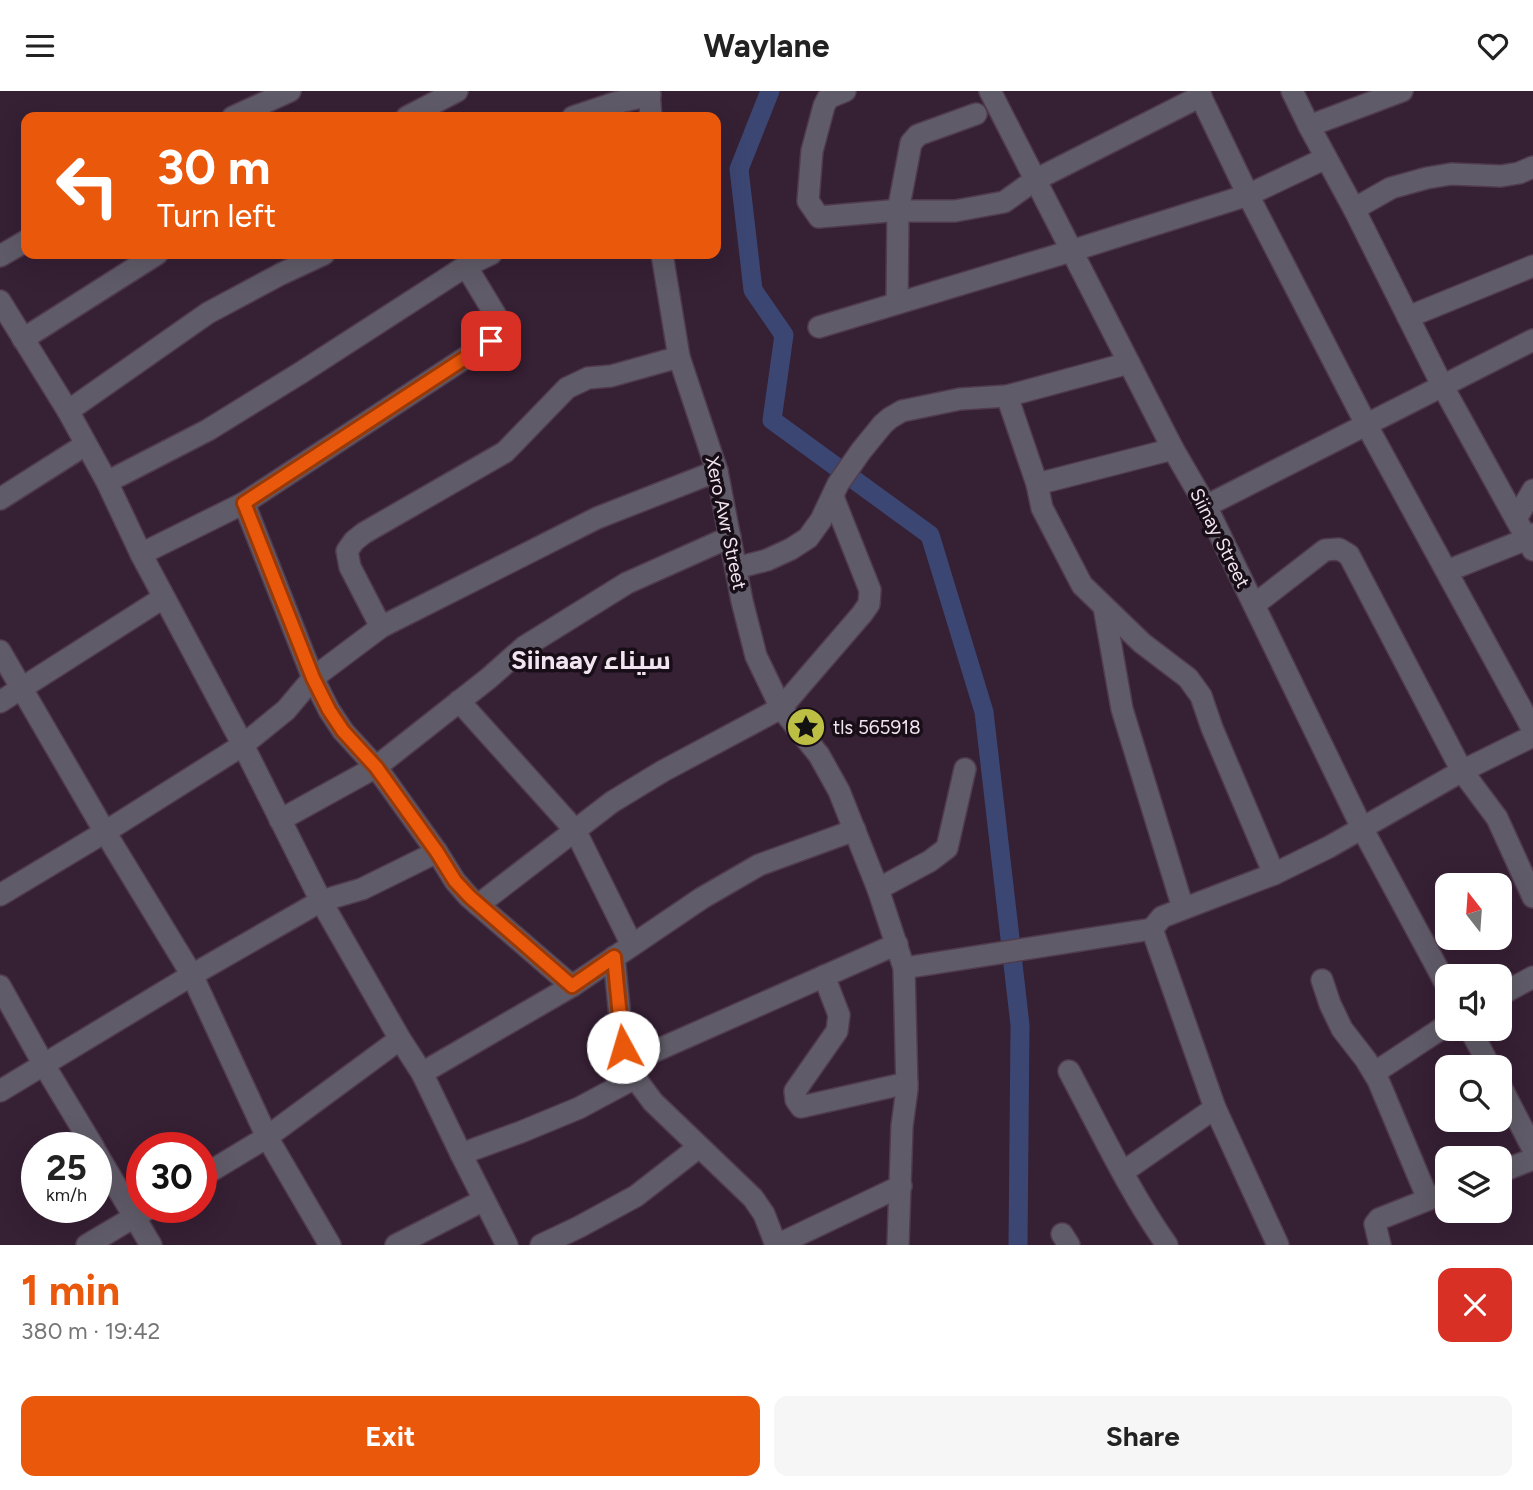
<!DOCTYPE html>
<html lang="en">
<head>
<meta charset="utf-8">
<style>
  :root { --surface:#fff; --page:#f6f6f6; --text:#222; --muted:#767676; --accent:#ea580c }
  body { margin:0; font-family:Figtree,Cairo,sans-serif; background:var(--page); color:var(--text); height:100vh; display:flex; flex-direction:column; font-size:26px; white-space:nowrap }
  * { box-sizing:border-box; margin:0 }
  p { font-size:23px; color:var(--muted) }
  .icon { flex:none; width:38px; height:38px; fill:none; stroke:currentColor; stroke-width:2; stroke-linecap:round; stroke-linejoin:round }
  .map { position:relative; height:1154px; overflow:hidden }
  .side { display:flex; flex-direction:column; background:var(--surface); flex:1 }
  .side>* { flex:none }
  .guide { position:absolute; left:21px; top:21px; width:700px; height:147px; border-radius:14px; box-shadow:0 7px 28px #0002; background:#ea580c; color:#fff; overflow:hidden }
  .needle { width:46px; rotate:343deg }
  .tools { position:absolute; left:1435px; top:782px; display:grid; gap:14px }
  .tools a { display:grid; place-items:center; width:77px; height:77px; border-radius:14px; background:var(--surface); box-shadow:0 7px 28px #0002; font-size:35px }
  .speed { position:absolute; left:21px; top:1041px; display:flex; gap:14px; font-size:35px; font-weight:700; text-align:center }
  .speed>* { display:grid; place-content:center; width:91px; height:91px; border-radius:50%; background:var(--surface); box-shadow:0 7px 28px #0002; line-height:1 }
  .speed small { font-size:18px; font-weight:400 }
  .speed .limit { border:10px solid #d22; background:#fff; color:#111 }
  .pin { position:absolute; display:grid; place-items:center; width:60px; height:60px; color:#fff; margin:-30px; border-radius:14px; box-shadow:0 4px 10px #0006 }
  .me { position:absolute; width:77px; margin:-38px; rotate:354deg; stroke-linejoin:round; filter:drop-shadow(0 0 5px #0008) }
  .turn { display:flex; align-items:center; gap:24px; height:147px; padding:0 21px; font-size:32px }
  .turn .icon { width:91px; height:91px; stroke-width:2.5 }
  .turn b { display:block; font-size:49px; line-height:60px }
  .round { display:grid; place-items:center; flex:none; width:74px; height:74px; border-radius:14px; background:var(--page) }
  .headline { display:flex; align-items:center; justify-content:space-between; height:119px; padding:0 21px }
  h1 { font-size:42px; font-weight:700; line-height:52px; color:var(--accent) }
  .primary-button { display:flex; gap:14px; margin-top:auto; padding:14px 21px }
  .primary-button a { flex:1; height:80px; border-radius:14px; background:var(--accent); color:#fff; font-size:28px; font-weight:700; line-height:80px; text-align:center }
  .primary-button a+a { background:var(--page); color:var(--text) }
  header { display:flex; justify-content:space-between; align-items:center; height:91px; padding:0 21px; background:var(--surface); font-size:32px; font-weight:700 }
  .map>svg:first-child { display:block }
</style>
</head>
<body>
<header><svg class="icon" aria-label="menu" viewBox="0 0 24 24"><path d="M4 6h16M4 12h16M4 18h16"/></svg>Waylane<svg class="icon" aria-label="heart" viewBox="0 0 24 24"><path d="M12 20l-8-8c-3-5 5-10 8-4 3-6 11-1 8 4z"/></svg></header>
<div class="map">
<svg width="1533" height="1154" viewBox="0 0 1533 1154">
  <rect width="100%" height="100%" fill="#362034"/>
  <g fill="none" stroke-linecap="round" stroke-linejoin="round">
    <path stroke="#3c4672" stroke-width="19" d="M770,0L739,78L753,199L784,244L772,329L930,444L984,621L1020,934L1018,1154"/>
    <g stroke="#503b4e" stroke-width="24">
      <g id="minor">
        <path d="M649,0L651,26"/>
        <path d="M845,0L828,7L824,15L812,60L808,110L819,126L889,120H955L1004,111L1035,89L1201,5"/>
        <path d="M990,0L1173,358L1206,415L1362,737L1447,895"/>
        <path d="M1198,0L1248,104L1366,333L1533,639"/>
        <path d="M1292,0L1309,35L1354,118L1442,294L1533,459"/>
        <path d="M233,26L290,0"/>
        <path d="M407,26L457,0"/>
        <path d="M573,26L615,12L650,4"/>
        <path d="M1309,35L1402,0"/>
        <path d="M1354,118L1391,97L1427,87L1451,83L1501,85L1519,82L1533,76"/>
        <path d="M662,163L679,266L717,380L742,510L756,565L781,617L819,664L839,700L878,798L904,877L907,998L902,1035L898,1154"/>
        <path d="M0,165L26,150"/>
        <path d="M0,210L68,320L107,391L141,463L243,654L321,810L400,948L422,982L461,1063L507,1154"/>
        <path d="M897,212L898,120L911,52L918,44L976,23"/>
        <path d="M1408,226L1533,175"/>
        <path d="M819,236L1071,160L1248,104L1326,67"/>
        <path d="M23,248L157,163"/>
        <path d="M1007,305L1037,393L1042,417L1082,494L1142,552L1188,587L1201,605L1212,637L1274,783"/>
        <path d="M68,320L208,222L281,183L324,163"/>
        <path d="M107,391L208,339L302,281L466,175L491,163"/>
        <path d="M1037,393L1173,358"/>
        <path d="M0,408L85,354"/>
        <path d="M244,412L313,587L329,619L343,640L376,676L437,761L455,790L469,806L572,895"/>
        <path d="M1206,415L1533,249"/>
        <path d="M1516,428L1533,399"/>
        <path d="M141,463L244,412L491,250L499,242L501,233L466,175"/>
        <path d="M736,477L767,469L791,458L808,447L821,429L838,393L861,360L883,333L890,327L902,320L960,308L1007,305L1129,272"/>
        <path d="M1447,480L1527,448L1533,443"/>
        <path d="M1254,514L1325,459L1339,458L1349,464L1462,680L1497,727L1533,806"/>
        <path d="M1104,516L1122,618L1183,817"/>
        <path d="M381,536L350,476L347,460L354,450L364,442L505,361L567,297L588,287L611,285L679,266"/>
        <path d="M0,560L105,741L192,884L267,1046L330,1154"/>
        <path d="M459,610L575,739L632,854"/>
        <path d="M0,611L163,507"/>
        <path d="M280,729L376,676L489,587L524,556L627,492L730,446"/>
        <path d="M878,798L930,770L947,757L965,678"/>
        <path d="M0,804L105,741L243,654L286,619L313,587L381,536L597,427L717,380"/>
        <path d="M478,814L612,711L663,680L781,617L862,523L869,513L870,499L833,406"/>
        <path d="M614,866L623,956L635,987L653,1011L753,1107L764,1123L776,1154"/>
        <path d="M904,877L1152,838"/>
        <path d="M824,885L839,924L837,940L795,1000L796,1009L801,1016L907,992"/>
        <path d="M1322,889L1330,913L1342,938L1366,969L1378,989L1428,1108"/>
        <path d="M0,895L44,974L94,1057"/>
        <path d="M1500,904L1533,886"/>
        <path d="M1470,938L1490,976"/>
        <path d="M628,972L897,853"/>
        <path d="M1069,980C1100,1038 1129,1100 1167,1154"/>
        <path d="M422,982L572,895L702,807L759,774L855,739"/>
        <path d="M1374,982L1447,934"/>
        <path d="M1500,994L1533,1058"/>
        <path d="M0,1000L192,884L321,810L362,798L437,761"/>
        <path d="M96,1061L151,1154"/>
        <path d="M461,1063L521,1041L579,1017L635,987"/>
        <path d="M1123,1081L1215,1017"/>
        <path d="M1500,1081L1533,1068"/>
        <path d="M201,1086L267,1046L400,948"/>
        <path d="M1062,1143L1069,1154"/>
        <path d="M87,1154L151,1116"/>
        <path d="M396,1154L484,1109"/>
        <path d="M541,1154L579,1136L636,1105L699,1056"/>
        <path d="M777,1154L901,1095"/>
        <path d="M1278,1154L1215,1017L1152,838L1162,826L1274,783L1329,756L1462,680L1533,645"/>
        <path d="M1380,1154L1375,1133L1379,1128L1447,1101"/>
      </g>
    </g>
    <use href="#minor" stroke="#605b68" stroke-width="21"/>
  </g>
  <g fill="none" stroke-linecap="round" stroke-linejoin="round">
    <g stroke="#983908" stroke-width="18">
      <path id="route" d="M491,250L244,412L313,587L329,619L343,640L376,676L437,761L455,790L470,806L572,895L614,866L623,956"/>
    </g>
    <use href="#route" stroke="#ea580c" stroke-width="12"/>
  </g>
  <defs>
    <g id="sight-disc" transform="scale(2.0125)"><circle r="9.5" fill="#bcbf43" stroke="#170e17"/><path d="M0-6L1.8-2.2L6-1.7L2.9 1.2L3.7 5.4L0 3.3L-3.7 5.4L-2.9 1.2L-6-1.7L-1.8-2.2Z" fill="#111"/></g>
  </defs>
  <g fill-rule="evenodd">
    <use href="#sight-disc" x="806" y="636"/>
  </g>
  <g text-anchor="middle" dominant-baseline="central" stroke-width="7" stroke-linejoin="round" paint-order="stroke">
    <g font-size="19" fill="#f3e4f1" stroke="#170e17">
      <text transform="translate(726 432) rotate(78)">Xero Awr Street</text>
      <text transform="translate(1220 447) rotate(63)">Siinay Street</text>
    </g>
    <g font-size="19" fill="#f3e4f1" stroke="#170e17" text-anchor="start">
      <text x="833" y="636">tls 565918</text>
    </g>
    <g font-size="26" font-weight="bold" fill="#f3e4f1" stroke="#170e17">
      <text x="591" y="569">Siinaay سيناء</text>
    </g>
  </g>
</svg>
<div class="tools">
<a><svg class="needle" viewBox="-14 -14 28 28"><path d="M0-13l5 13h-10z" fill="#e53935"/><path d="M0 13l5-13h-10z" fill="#767676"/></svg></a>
<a><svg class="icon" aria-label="sound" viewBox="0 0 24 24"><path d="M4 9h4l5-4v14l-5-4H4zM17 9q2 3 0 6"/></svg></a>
<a><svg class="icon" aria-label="search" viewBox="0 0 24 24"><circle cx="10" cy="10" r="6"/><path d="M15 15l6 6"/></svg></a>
<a><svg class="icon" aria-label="layers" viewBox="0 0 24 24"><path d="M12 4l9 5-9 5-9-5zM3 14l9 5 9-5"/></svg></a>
</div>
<div class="speed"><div>25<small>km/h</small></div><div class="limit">30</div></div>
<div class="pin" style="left:491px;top:250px;background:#d93025"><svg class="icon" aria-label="arrive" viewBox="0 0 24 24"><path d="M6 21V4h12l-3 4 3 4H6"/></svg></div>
<svg class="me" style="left:623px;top:956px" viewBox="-20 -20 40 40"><circle r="19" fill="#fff"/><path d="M0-13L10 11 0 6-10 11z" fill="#ea580c"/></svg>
<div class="guide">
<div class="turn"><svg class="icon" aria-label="left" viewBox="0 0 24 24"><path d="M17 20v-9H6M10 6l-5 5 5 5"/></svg><div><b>30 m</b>Turn left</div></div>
</div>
</div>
<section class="side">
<div class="headline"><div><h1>1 min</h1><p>380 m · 19:42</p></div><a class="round" style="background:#d93025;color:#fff"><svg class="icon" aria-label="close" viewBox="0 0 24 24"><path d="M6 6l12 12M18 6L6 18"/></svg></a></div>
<div class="primary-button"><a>Exit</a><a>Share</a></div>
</section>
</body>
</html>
